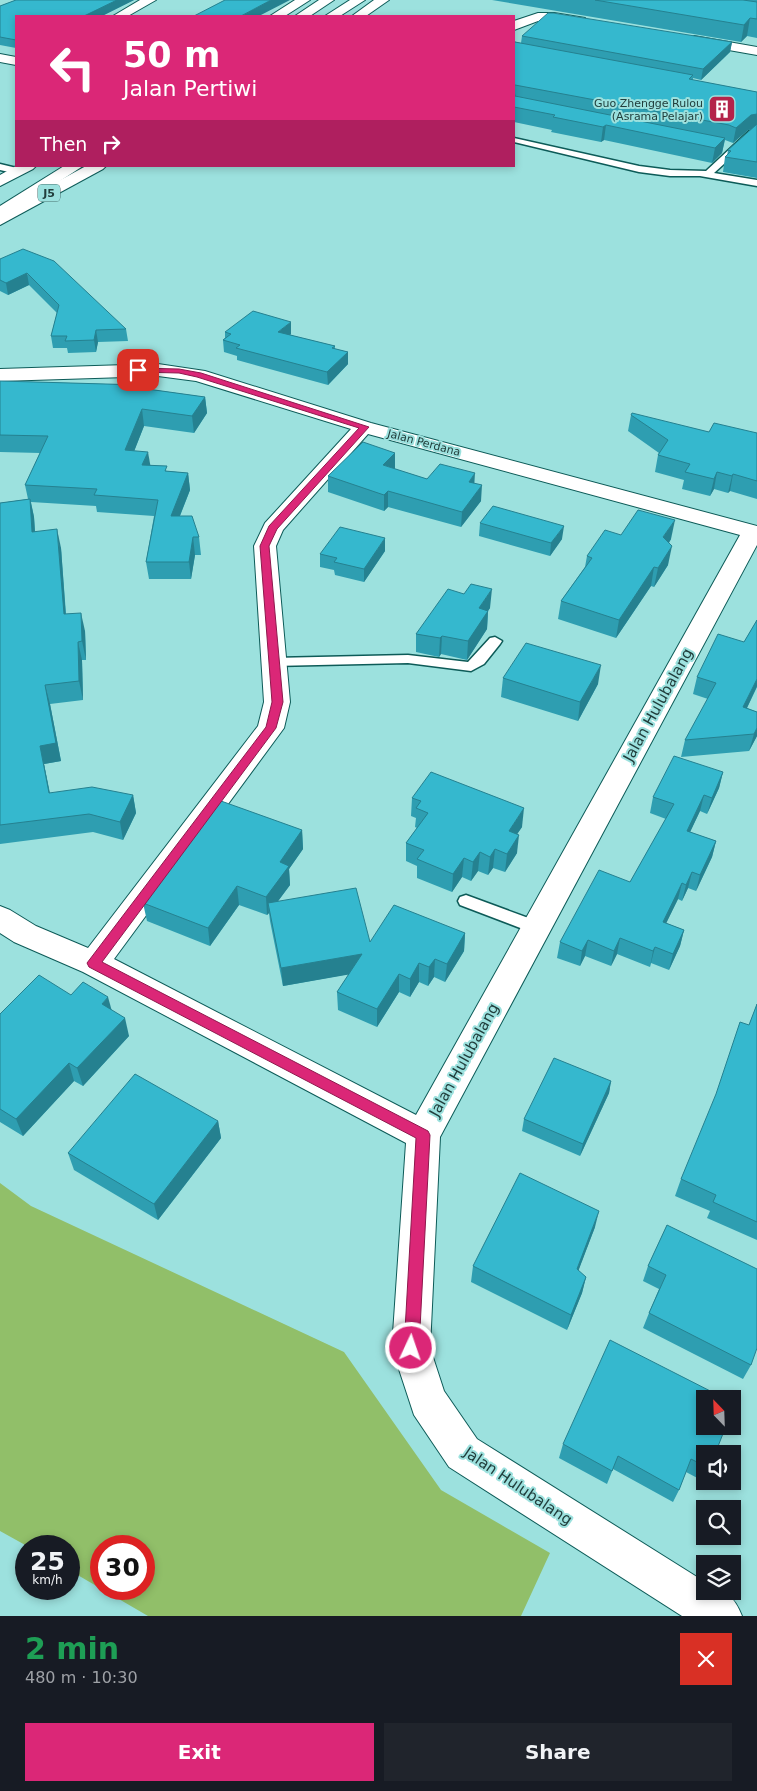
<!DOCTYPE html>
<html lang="en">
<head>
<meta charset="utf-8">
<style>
  :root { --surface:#171b24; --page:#20242c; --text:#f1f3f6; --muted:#9ea1a6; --accent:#db2777 }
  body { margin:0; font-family:"DejaVu Sans",sans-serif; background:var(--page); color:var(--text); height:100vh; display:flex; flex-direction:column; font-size:19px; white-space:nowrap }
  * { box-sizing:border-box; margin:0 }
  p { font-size:16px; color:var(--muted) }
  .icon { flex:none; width:28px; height:28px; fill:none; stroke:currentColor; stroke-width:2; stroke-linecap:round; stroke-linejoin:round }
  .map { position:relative; height:1616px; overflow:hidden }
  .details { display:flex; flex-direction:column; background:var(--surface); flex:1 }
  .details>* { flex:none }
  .banner { position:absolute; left:15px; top:15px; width:500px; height:152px; border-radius:0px; box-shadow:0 2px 8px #0003; background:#db2777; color:#fff; overflow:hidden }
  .needle { width:32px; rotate:337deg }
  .controls { position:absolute; left:696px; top:1390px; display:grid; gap:10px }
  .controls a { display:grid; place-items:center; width:45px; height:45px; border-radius:0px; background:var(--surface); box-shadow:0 2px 8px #0003; font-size:25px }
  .speed { position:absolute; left:15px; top:1535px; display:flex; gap:10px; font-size:25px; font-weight:700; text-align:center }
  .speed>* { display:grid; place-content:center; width:65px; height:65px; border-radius:50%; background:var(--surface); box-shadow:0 2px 8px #0003; line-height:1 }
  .speed small { font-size:12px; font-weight:400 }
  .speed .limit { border:8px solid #d22; background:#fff; color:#111 }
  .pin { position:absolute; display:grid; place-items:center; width:42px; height:42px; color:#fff; margin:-21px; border-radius:10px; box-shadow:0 2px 8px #0006 }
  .me { position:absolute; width:55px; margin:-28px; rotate:3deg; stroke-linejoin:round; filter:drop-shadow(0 0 4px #0008) }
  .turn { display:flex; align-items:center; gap:18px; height:105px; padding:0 25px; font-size:22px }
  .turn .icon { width:65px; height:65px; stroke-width:2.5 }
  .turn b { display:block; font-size:35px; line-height:42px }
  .then { display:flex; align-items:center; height:48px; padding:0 25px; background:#0003; gap:10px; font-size:19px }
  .round { display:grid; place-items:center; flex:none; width:52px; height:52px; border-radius:0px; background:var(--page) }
  .overview { display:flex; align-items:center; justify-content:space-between; height:85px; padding:0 25px }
  h1 { font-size:30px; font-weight:700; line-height:38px; color:#1e9e55 }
  .button { display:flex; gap:10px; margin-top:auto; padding:10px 25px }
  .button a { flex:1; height:58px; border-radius:0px; background:var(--accent); color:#fff; font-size:20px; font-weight:700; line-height:58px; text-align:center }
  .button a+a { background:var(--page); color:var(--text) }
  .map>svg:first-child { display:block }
</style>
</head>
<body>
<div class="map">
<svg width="757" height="1616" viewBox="0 0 757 1616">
  <rect width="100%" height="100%" fill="#9ce1de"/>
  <path fill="#91bf69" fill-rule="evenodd" d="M0,1183L31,1206L344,1352L441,1490L550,1553L521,1616H148L69,1570V1546H27L0,1531ZM101,1546H144V1589H101Z"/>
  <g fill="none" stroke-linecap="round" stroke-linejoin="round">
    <g stroke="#0d5b58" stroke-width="3">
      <g id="service">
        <path d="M757,130V134L714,173L757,180V186L700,176H670L639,172L514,142V138L639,166L670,170L706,171L749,131Z"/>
        <path d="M0,164L21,169L22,171L18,174L0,170Z"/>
        <path d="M495,637L502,641L500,644L484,664L471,671L408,663L273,666L268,665L266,662L268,659L273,658L408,655L468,662L490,638Z"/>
        <path d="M466,895L542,923L544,928L542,933L536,934L460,905L458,901L460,897Z"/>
      </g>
    </g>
    <g stroke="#0d5b58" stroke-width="2">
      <g id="minor">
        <path d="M140,0H156L128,16H113Z"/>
        <path d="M295,0H310L285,16H270Z"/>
        <path d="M538,13H554L585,18L586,21L580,25L554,21H538L514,30V21Z"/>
        <path d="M694,36L757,47V55L689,43L687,40Z"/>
        <path d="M158,364L205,371L371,423L757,526V545L440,1137L430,1348L444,1391L477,1439L705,1582V1591C727,1591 734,1596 742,1616H682L449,1467L414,1415L392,1348L406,1143L83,972L14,942L0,933V906L10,910L36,926L88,948L258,726L264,702L254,546L265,523L351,429L196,381L158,376L0,381V369ZM368,434L740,535L416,1115L114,959L284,728L290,702L276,546L283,530Z"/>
      </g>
    </g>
    <g stroke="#0d5b58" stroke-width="2">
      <path id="tertiary" d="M0,54L16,57V65L0,62Z"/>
    </g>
    <g stroke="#0d5b58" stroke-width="2">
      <g id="primary">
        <path d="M319,0H334L310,16H295Z"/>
        <path d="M374,0H389L366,16H352Z"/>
        <path d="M16,166H36L33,169L0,186V175Z"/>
        <path d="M86,166H106L103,169L0,225V213Z"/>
      </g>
    </g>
    <g stroke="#0d5b58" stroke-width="2">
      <g id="motorway">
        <path d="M350,0H365L340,16H325Z"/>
        <path d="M64,166H83L6,216L0,218V206Z"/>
      </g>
    </g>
    <use href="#service" fill="#fff" fill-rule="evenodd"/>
    <use href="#minor" fill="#fff" fill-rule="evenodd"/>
    <use href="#tertiary" fill="#fff" fill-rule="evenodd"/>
    <use href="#primary" fill="#fff" fill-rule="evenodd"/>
    <use href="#motorway" fill="#fff" fill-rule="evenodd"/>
  </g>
  <g fill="#2e9eb1">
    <path d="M16,0H134L102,16H16V48L0,45V6Z"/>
    <path d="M492,0H757V38L747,36L741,42Z"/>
    <path d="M522,36L732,42L730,52L701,80L693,78V80L757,92V178L723,172L725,157L727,156L728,150L752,129L748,130L733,143L725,140L722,153L712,163L604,140L601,142L551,132L552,130L514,122V40L515,42L521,43Z"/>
    <path d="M0,259L126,329L128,341L98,342L96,352L68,353L67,348H53L51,336L57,313L29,285L8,295L0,291Z"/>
    <path d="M225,332L291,334L290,335L335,346V349L348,352V364L328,385L237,360V356L224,352L223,340L225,338Z"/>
    <path d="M0,381L141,385V388L205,397L207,413L194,433L144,426L134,451L150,465L167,471L188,473L190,490L180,516L199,537L201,555H195L191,579H149L146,562L154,516L97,512L96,506L31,502L34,517L35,532L61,548L66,614L85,631L86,660H82L83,700L50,704L61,761L44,764L50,793L133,795L136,813L123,840L93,832L0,844V503L28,499L25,485L40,453L0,452Z"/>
    <path d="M631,415L709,432L757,433V499L730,491L728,493L714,489L710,496L682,489L684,480L655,472L658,455L659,453L628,431Z"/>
    <path d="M395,469L427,479L474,483L481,501L461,527L388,507L384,511L328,492V476Z"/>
    <path d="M480,523L562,539L550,556L479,536Z"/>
    <path d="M621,535L671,539L669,543L668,565L654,587L651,586L616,638L558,619L561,601L585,567L587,556Z"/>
    <path d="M385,551L364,582L335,575L334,570L320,567V554Z"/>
    <path d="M464,594L490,608L488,611L487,629L467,660L441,654L439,657L416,652V634Z"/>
    <path d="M757,620V687L747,708L757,712V736L749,751L681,757L685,740L708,699L693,694L697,677L744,642Z"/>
    <path d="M503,678L598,684L578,721L501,697Z"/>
    <path d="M723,772L719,788L707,814L700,811L690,832L716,841L712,857L696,891L688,888L682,901L678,899L666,923L684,930L680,946L669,970L651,963L650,967L617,954L611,966L585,956L580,966L557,958L560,942L630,882L666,819L650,813L653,797Z"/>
    <path d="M412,798L522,827L517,834V853L505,872L493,868L488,875L478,871L471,881L462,877L452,892L417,878V866L406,861V843L417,828L415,827L416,818L411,816Z"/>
    <path d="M302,830L303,849L289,869L290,885L278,901L370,942L465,933L464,951L445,982L434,977L428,986L419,982L410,997L399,992L377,1027L338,1010L337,992L349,974L283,986L270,921L269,913L267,915L239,905L210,946L147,921L143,903Z"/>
    <path d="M71,995L112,1010L129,1036L83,1086L74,1081L23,1136L0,1122V1014Z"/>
    <path d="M757,1004V1240L707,1218L710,1211L675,1196L681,1179L749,1025Z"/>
    <path d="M611,1081L609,1093L580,1156L522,1131L524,1119Z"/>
    <path d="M218,1121L221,1138L158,1220L74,1170L68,1153Z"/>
    <path d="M667,1225L751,1365L743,1379L643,1328L649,1313L659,1289L643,1281L648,1266Z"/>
    <path d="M595,1227L578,1271L586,1277L582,1293L567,1330L471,1282L473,1266Z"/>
    <path d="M563,1444L705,1454V1477L703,1481L686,1472L679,1490L673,1502L613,1469L607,1484L559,1458Z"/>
  </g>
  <g fill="#258190">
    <path d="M117,0H134L102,16H84Z"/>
    <path d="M271,0H290L259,16H241Z"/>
    <path d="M750,18L747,36L741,42L744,25Z"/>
    <path d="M732,42L730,52L701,80L703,69Z"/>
    <path d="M757,114V128L748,130L733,143L736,128L751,115Z"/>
    <path d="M606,125L604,140L601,142L603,127Z"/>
    <path d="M725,138L722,153L712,163L715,148Z"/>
    <path d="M27,273L29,285L8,295L6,283Z"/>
    <path d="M291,322V334L279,344L278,332Z"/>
    <path d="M96,330L98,342L96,352L94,340Z"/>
    <path d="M348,352V364L328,385L327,372Z"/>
    <path d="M205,397L207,413L194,433L192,416Z"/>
    <path d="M142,409L144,426L128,467L125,450Z"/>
    <path d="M148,452L151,469L142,465Z"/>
    <path d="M395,453V469L383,465Z"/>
    <path d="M717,472L714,489L710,496L714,479Z"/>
    <path d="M188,473L190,490L173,533L171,516Z"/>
    <path d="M475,473L474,489L469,482Z"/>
    <path d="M733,474L730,491L728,493L732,476Z"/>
    <path d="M482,485L481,501L461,527L462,512Z"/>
    <path d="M388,491V507L384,511V495Z"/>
    <path d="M30,499L34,517L36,550L32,532Z"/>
    <path d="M675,520L671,539L660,556L663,537Z"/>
    <path d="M564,526L562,539L550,556L551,543Z"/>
    <path d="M57,529L61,548L67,633L64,614Z"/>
    <path d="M193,537L195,555L191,579L189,562Z"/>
    <path d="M385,538V551L364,582V569Z"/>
    <path d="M672,546L668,565L654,587L658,568Z"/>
    <path d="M654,567L651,586L616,638L619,620Z"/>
    <path d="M492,589L490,608L488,611L487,629L467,660L468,641L479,608Z"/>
    <path d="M81,613L85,631L86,660L82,641Z"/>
    <path d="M442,636L441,654L439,657L440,638Z"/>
    <path d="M78,642L82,660L83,700L79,681Z"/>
    <path d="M601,665L598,684L578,721L580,702Z"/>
    <path d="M757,679V686L739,725L743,707Z"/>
    <path d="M45,685L50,704L61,761L44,764L53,811L49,793L40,746Z"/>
    <path d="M757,728V736L749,751L754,734Z"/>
    <path d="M723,772L719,788L707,814L712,798Z"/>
    <path d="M133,795L136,813L123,840L120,822Z"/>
    <path d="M704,795L700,811L683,847L687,831Z"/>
    <path d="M524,808L522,827L507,849L509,831Z"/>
    <path d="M302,830L303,849L289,869L290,885L270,912L268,903L269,913L267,915L266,897L280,862Z"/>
    <path d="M519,835L517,853L505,872L507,854Z"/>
    <path d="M716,841L712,857L696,891L700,875Z"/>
    <path d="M495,849L493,868L488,875L490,857Z"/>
    <path d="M480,852L478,871L471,881L473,862Z"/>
    <path d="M464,858L462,877L452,892L453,874Z"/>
    <path d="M692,872L688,888L682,901L686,885Z"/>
    <path d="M682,883L678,899L659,938L663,922Z"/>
    <path d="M237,886L239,905L210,946L208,928Z"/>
    <path d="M684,930L680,946L669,970L673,954Z"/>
    <path d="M465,933L464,951L445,982L447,964Z"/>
    <path d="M620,938L617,954L611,966L614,951Z"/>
    <path d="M588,940L585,956L580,966L582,951Z"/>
    <path d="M655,947L650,967L653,951Z"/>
    <path d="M362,954L363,972L283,986L281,968Z"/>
    <path d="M435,959L434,977L428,986L429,967Z"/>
    <path d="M419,963V982L410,997V979Z"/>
    <path d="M399,974V992L377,1027V1009Z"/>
    <path d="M108,997L113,1015L102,1004Z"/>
    <path d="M125,1018L129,1036L83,1086L77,1068Z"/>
    <path d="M69,1063L74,1081L23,1136L16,1119Z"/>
    <path d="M611,1081L609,1093L580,1156L583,1144Z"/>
    <path d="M218,1121L221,1138L158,1220L154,1204Z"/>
    <path d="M599,1211L595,1227L573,1285L577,1269Z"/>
    <path d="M586,1277L582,1293L567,1330L571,1315Z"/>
  </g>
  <g fill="#35b8ce" stroke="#258190">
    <path d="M16,0H117L84,16H16V40L0,37V6Z"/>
    <path d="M225,0H271L241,16H194Z"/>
    <path d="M595,0H743L757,2V19L750,18L744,25Z"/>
    <path d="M548,13H553L732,42L703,69L522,36Z"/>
    <path d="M514,40L515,42L693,75L689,79L757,92V114L751,115L736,128L729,125L515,85L514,86Z"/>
    <path d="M514,90L515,96L725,138L715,148L606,125L603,127L553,117L555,115L514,107Z"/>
    <path d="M757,124V162L725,157L731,151L728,150Z"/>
    <path d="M23,249L54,261L126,329L96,330L94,340L65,341L67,336H51L59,305L27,273L6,283L0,280V259Z"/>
    <path d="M253,311L291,322L278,332L335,346L332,348L348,352L327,372L236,348L240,345L223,340L231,334L225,332Z"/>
    <path d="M0,381L141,385L140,388L205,397L192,416L142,409L125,450L148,452L142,465L167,466L165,471L188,473L171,516H192L199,537H193L189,562H146L158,500L94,495L97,489L25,485L48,436L0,435Z"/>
    <path d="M632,413L709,432L714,423L757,433V481L733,474L732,476L717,472L714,479L685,472L690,464L658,455L668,440L631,415Z"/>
    <path d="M363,442L395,453L383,465L427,479L440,464L475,473L469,482L482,485L462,512L388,491L384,495L328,476Z"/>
    <path d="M30,499L32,532L57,529L64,614L81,613L82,641L78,642L79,681L45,685L56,743L40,746L49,793L92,787L133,795L120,822L89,814L0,825V503Z"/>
    <path d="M493,506L564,526L551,543L480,523Z"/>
    <path d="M638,510L675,520L663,537L672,546L658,568L654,567L619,620L561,601L592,558L587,556L605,530L621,535Z"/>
    <path d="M340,527L385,538L364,569L334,562L337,558L320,554Z"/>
    <path d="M471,584L492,589L479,608L488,611L468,641L442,636L440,638L416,634L448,589L464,594Z"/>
    <path d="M757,620V679L743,707L757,712V728L754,734L685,740L716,683L697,677L718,634L744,642Z"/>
    <path d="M526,643L601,665L580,702L503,678Z"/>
    <path d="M674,756L723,772L712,798L704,795L687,831L716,841L700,875L692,872L686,885L682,883L663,922L684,930L673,954L655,947L653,951L620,938L614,951L588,940L582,951L560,942L599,870L630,882L674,804L653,797Z"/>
    <path d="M431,772L524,808L509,831L519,835L507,854L495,849L490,857L480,852L473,862L464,858L453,874L417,859L424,850L406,843L428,813L416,808L421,801L412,798Z"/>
    <path d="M221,801L302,830L280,862L289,866L266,897L237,886L208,928L143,903Z"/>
    <path d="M356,888L370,942L394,905L465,933L447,964L435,959L429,967L419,963L410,979L399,974L377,1009L337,992L362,954L281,968L268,903Z"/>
    <path d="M39,975L71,995L83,982L108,997L102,1004L125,1018L77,1068L69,1063L16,1119L0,1109V1014Z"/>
    <path d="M757,1004V1222L713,1202L716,1195L681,1179L716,1094L740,1022L749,1025Z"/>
    <path d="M554,1058L611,1081L583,1144L524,1119Z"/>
    <path d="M135,1074L218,1121L154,1204L68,1153Z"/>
    <path d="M520,1173L599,1211L577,1269L586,1277L571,1315L473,1266Z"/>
    <path d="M667,1225L757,1269V1348L751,1365L649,1313L666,1275L648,1266Z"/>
    <path d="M610,1340L726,1399H705V1426H726L715,1454H705V1466L691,1459L679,1490L618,1456L612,1471L563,1444Z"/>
  </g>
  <path fill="#db2777" stroke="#8e194d" d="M138,368L179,369L201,373L369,427L277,529L269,546L283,702L276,728L102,962L428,1131L430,1135L419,1348L417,1353L411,1356L406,1353L404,1348L416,1138L89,967L87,963L266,727L272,702L260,546L269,526L359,428L197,377L179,373L136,372V369Z"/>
  <defs>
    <g id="building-square" transform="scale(1.4375)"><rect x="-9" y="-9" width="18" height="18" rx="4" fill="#b4234a" stroke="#9ce1de"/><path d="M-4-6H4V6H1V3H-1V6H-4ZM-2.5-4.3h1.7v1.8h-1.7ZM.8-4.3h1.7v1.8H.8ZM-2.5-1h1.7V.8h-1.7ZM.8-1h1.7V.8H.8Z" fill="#fff"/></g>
  </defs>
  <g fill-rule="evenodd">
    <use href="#building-square" x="722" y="109"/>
  </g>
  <g text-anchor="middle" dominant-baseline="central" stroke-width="4" stroke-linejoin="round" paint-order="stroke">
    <g font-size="11" fill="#213e3c" stroke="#9ce1de" text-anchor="end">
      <text x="703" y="103">Guo Zhengge Rulou<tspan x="703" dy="13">(Asrama Pelajar)</tspan></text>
    </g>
    <rect fill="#9ce1de" stroke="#466f6d" stroke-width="1" x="38" y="184.5" width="22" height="17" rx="4"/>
    <g font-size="11" font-weight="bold" fill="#213e3c">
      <text x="49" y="193">J5</text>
    </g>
    <g font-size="11" fill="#213e3c" stroke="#9ce1de">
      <text transform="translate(424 443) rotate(15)">Jalan Perdana</text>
    </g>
    <g font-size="15" fill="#213e3c" stroke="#9ce1de">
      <text transform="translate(658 705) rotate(-61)">Jalan Hulubalang</text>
      <text transform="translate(464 1060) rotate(-61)">Jalan Hulubalang</text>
      <text transform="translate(518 1486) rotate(34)">Jalan Hulubalang</text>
    </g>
  </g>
</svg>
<div class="controls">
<a><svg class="needle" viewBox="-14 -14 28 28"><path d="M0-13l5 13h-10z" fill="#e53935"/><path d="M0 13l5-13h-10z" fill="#9ea1a6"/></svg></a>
<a><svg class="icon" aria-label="sound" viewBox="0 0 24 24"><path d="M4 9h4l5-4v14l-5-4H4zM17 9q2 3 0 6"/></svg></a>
<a><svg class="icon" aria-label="search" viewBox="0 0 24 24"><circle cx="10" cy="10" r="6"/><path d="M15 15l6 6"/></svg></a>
<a><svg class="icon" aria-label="layers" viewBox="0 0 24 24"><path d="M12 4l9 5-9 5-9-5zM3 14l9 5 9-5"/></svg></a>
</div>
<div class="speed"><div>25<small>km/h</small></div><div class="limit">30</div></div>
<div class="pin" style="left:138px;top:370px;background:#d93025"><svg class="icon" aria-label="arrive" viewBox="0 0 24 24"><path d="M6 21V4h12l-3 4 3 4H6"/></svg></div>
<svg class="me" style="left:411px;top:1348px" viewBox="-20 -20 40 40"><circle r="17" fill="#db2777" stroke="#fff" stroke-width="3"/><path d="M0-11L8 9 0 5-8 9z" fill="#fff"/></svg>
<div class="banner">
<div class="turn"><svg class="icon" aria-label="left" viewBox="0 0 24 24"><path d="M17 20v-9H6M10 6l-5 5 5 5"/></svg><div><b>50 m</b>Jalan Pertiwi</div></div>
<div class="then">Then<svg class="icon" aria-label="right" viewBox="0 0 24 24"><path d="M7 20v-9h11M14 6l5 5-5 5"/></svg></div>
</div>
</div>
<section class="details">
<div class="overview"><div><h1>2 min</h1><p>480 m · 10:30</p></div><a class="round" style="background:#d93025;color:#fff"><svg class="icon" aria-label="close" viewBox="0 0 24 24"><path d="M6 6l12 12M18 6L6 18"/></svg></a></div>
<div class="button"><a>Exit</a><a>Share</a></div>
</section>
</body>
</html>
